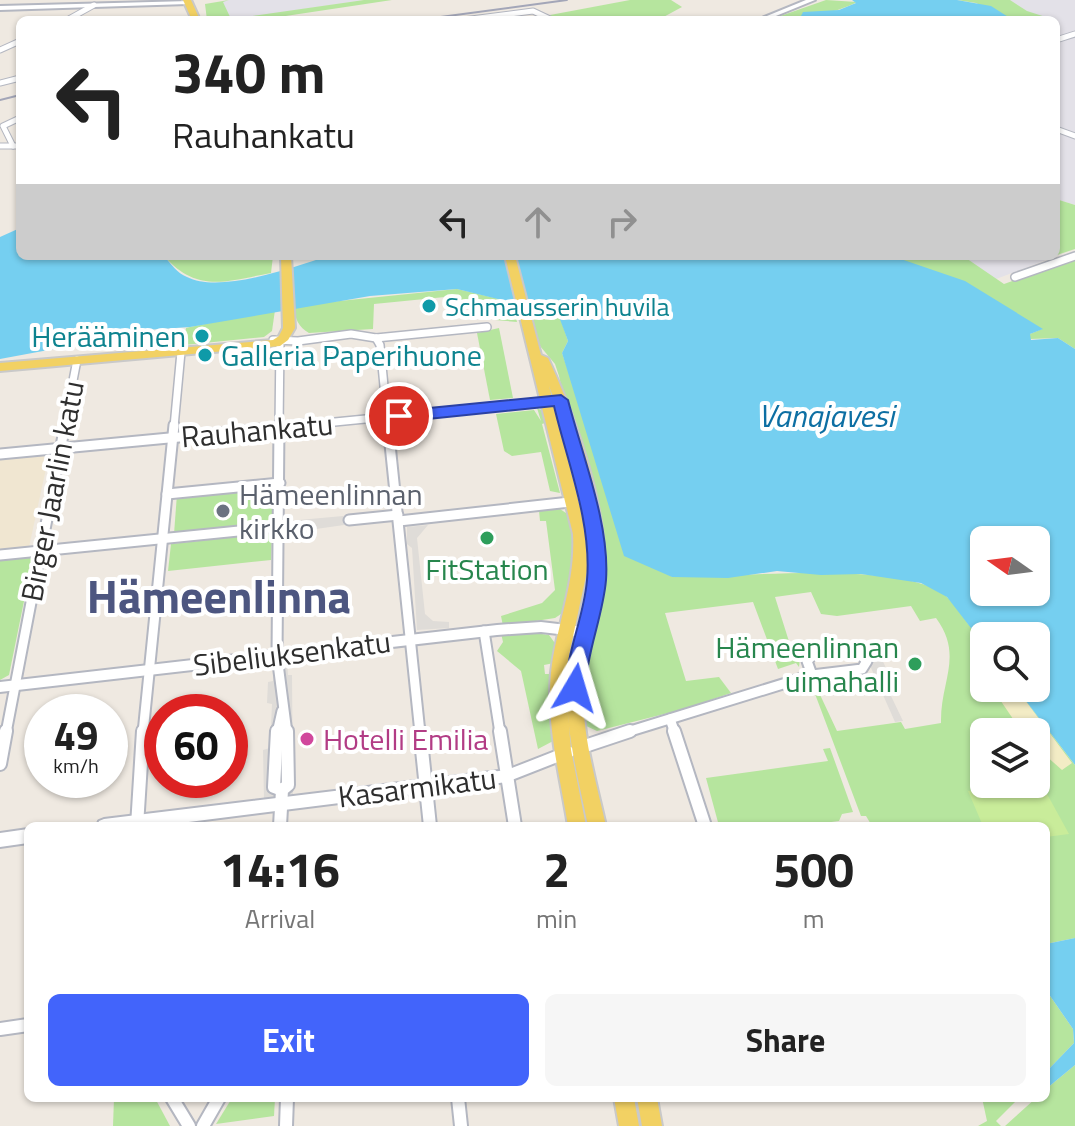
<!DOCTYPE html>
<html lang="en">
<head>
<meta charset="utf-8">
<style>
  :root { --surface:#fff; --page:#f6f6f6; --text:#222; --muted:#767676; --accent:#4264fb }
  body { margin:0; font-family:"Titillium Web",sans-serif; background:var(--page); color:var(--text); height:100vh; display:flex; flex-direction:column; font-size:30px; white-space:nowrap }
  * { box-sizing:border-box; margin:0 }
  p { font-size:26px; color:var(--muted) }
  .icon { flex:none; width:44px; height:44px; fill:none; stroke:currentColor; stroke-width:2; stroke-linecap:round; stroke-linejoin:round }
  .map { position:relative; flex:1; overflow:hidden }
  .drawer { position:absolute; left:24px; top:822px; width:1026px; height:280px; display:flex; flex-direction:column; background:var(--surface); border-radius:12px; box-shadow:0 2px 6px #0004 }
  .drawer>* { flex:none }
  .guide { position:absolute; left:16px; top:16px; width:1044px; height:244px; border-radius:12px; box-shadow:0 2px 6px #0004; background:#fff; color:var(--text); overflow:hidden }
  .needle { width:52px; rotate:284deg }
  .tools { position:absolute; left:970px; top:526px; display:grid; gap:16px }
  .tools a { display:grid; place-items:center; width:80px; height:80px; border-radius:12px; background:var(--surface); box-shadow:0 2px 6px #0004; font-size:40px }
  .speed { position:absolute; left:24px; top:694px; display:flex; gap:16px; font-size:40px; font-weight:700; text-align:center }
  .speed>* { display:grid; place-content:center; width:104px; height:104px; border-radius:50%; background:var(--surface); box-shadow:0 2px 6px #0004; line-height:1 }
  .speed small { font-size:20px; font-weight:400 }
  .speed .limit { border:12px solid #d22; background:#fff; color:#111 }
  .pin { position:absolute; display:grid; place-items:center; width:68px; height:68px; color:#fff; margin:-34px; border:4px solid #fff; border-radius:50%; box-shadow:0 2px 8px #0007 }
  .me { position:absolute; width:88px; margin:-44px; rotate:7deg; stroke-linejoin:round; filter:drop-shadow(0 0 6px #0008) }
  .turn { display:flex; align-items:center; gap:28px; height:168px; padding:0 24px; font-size:36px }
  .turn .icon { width:104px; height:104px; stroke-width:2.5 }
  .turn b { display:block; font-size:56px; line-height:68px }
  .lanes { display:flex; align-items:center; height:76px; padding:0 24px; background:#0003; justify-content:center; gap:40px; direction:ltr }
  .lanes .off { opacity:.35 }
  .eta { display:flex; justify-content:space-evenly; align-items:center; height:136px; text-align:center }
  .eta b { font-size:48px; font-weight:700; line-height:56px }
  .action { display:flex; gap:16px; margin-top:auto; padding:16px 24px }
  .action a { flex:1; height:92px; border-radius:12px; background:var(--accent); color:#fff; font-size:32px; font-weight:700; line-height:92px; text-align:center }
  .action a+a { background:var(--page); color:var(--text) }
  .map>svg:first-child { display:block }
</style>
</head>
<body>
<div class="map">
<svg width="1075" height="1126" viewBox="0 0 1075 1126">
  <rect width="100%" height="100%" fill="#efe9e1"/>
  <g fill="#e3e1e8">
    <path d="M229,0H364L231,20L222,1Z"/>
    <path d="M984,0H1075V205L1056,199V20H1022Z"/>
    <path d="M1075,249L996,279L963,256H1056Z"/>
  </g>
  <path fill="#f0e6d1" d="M49,455L29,547L0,550V460Z"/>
  <g fill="#b6e59e" fill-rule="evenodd">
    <path d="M229,0L223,2L231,19L364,0H392L259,20H207L205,4Z"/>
    <path d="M630,0H671L682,7L658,20H554L550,15Z"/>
    <path d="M826,0L857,2C834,14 799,20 769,20Z"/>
    <path d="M957,0H1010L1027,11L1055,20L1009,19L976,3Z"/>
    <path d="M1056,199L1075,205V249L1057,255Z"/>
    <path d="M164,256H273L271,273C226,281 198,294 164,256Z"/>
    <path d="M892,256H963L1004,284L1075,259V349L1058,338L1030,339V334L1042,329Z"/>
    <path d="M457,289L512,302L517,322L495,320L490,302L458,304L455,296L374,304L373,329L309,333C299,328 294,317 294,307L310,304Z"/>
    <path d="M529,307L560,317L568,341L562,353L590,435L672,577C732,578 902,559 946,596C955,604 962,616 969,625C973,631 982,638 984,645C988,656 984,676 984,688H1016L1075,765V938L1046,944V826H872L866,816H861L812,686L815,684L837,731L901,722L905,729L941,723C940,681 964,656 936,618L920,621L911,606L837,616L821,614L811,592L775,597L792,651L801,649L799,667L796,663L778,669L753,602L665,613L686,681L719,677L731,693L684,709L597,731L584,725L579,688L601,582L559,376L555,364L540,346ZM984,732H1036V784H984Z"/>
    <path d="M275,310L272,331L264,337L184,345L186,328L190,327Z"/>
    <path d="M499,328L513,398L490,400L477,333Z"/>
    <path d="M537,408L543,411L545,423L542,424L560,493L550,491L541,452L512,456L504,451L496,414L534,410L541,421Z"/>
    <path d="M273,488L272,524L174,534L177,494Z"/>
    <path d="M560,509L572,517L577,553L564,612L555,618L503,626L501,616L542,603L555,590L546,521H540L539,511Z"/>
    <path d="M272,533L271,560L168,571L171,544Z"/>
    <path d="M33,557L9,675L0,680V560Z"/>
    <path d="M528,632L549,635L557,646L554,663L544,665L545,674H551L555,740L538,749L521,671L497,651L503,642L501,633Z"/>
    <path d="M830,748L853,812L842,814L839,821L801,826H719L706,778L828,761L823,749Z"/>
    <path d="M1046,990L1073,1029L1074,1043L1046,1072Z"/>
    <path d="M1075,1065V1126H1005L1036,1098H1046V1089Z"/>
    <path d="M114,1098H155L170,1126H113Z"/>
    <path d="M232,1098H275L274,1116L216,1124Z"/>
    <path d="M982,1098H1019L996,1121L1001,1126H978L987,1121Z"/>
  </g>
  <path fill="#f3ecc5" d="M992,688H1016L1072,763L1062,770L1036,747V732H1022Z"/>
  <path fill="#c9ec9a" d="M1041,783L1069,834L1046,837V826H983L968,791Z"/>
  <g fill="#dfdcd8">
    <path d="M343,516L344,525L288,533V521Z"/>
    <path d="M428,525L417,538L425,614L433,621L449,622V628L417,630L412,548L407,544V527Z"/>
    <path d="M873,640L898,694L891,696L903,721L895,722L860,643Z"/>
    <path d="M287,660L288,675H292L293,796L264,799L263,750L270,748L272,704L267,703L268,682L273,681L274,662Z"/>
  </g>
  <g fill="#75cff0" fill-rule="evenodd">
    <path d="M852,0H957L991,6L1013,20H799L803,12L839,10L856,3Z"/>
    <path d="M20,228V256H164C171,264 177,273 187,277C220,294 294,267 328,256H892L965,281L1043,329L1030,334L1031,340L1058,338L1075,349V765L1016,688H1036V636L1012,631L1010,636H984V645L947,597L921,583L861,574L821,575L777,571L728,578L672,577L624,556L562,353L568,341L558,314L457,289L370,296L190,327L73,335L70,346L0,359V237ZM984,540H1036V592H984Z"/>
    <path d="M1075,938V1065L1046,1089V1072L1074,1043L1073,1029L1046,990V944Z"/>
  </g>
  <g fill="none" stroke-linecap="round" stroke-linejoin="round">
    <g stroke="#b4b7c1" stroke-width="7">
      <g id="street-far3">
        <path d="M67,20L94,5"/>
        <path d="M463,20L533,11L552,20"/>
        <path d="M1056,40L1075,34"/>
        <path d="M0,50L20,41"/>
        <path d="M0,83L20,78"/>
        <path d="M1056,129L1075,136"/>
        <path d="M0,146H20"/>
        <path d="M13,146L3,126L20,118"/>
      </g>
    </g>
    <g stroke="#b4b7c1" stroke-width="10">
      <g id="street-far2">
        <path d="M1015,277L1075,256"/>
        <path d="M376,338L380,345L388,427"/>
        <path d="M273,340L298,341L351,334L376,338L487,327"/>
        <path d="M64,427L77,360"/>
        <path d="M174,427L181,352"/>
        <path d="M279,427L280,341"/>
        <path d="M284,427L549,401"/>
      </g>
    </g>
    <g stroke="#b4b7c1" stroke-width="13">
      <g id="street-far1">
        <path d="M279,425L277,656L287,733"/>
        <path d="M388,425L420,733"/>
        <path d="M0,454L305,425"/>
        <path d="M167,494L280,483"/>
        <path d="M349,520L398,515"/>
        <path d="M399,521L588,500"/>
        <path d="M0,555L279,527"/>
        <path d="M484,631L500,733"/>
        <path d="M855,649L867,661L862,669L812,675L807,661L815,652Z"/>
        <path d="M670,719L675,733"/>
        <path d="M6,733L65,425"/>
        <path d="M143,733L174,425"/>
        <path d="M277,733L282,711"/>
        <path d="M624,733L812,675"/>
      </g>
    </g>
    <g stroke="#b4b7c1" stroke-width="16">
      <g id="street">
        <path d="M277,731L274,787L282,790"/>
        <path d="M420,731L430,826"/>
        <path d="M500,731L515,826"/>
        <path d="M674,731L705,826"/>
        <path d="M582,747L630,731"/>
        <path d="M0,764L6,731"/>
        <path d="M137,826L143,731"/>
        <path d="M280,826L282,790L288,785L287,731"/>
        <path d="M0,1029L28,1025"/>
        <path d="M172,1098L189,1126"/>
        <path d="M458,1098L461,1126"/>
        <path d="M203,1126L219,1098"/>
        <path d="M286,1126L287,1098"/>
      </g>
    </g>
    <g stroke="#b4b7c1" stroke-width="4">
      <g id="secondary">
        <path d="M806,0H815L766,20H757Z"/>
        <path d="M190,1V3L188,4L0,10V6Z"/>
        <path d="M541,622L584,627L588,628L590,632L588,636L584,637L541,632L497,635L0,692V682L497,625Z"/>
        <path d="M568,746L573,748L575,752L573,756L507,782L157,826H97L99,821L104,819L507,770Z"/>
        <path d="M28,829V843L0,847V833Z"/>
      </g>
    </g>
    <g stroke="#c9c9c9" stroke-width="4">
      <g id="primary">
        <path d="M183,0H191L200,20H192Z"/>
        <path d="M281,256H291L295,328L288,340L280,346L0,371V363L273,340L279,336L283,328Z"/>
        <path d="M505,256H515L541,355L548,358C577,420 609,512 604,581C602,617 584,651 583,688C582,735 596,781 606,826H588C579,781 566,734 567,688C569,651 587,617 590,581C595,518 571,444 549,386L587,534V571L569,655L566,692L571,750L586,826H568C560,776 546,725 551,673C556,626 576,583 573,534Z"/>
        <path d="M614,1098H634L639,1126H619Z"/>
        <path d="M637,1098H657L662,1126H642Z"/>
      </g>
    </g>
    <use href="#street-far3" stroke="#fff" stroke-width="5"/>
    <use href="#street-far2" stroke="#fff" stroke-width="7"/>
    <use href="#street-far1" stroke="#fff" stroke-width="9"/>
    <use href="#street" stroke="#fff" stroke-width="12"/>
    <use href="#secondary" fill="#fff" fill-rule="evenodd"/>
    <use href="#primary" fill="#f2d163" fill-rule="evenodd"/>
    <g stroke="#a3a6b8" stroke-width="2">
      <path d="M418,20L567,0"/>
      <path d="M0,100L20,95"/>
    </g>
  </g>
  <path fill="#4264fb" stroke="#2b41a3" stroke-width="2" d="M561,395L568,400C582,455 610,524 606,580C603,616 587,651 585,688L575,696L565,688C567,651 584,617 587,580C592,523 567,461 554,406L399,422L391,416L399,411Z"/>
  <g fill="#0f9aa8" stroke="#fff" stroke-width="3">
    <circle cx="429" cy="306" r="8"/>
    <circle cx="202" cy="336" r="8"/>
    <circle cx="205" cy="355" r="8"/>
  </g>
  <circle fill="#6b7280" stroke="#fff" stroke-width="3" cx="223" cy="511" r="8"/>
  <g fill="#2e9e5b" stroke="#fff" stroke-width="3">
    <circle cx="487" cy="538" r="8"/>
    <circle cx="915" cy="664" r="8"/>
  </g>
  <circle fill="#d1479c" stroke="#fff" stroke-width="3" cx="307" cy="739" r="8"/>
  <g text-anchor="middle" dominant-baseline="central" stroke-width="8" stroke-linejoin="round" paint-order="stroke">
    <g font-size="26" fill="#0d838f" stroke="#fff" text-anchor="start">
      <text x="445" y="306">Schmausserin huvila</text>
    </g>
    <g font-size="30" fill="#0d838f" stroke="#fff" text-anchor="end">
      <text x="186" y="336">Herääminen</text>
      <text x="221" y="355" text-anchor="start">Galleria Paperihuone</text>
    </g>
    <g font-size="30" fill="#2e2e2e" stroke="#fff">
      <text transform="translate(257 430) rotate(-5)">Rauhankatu</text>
      <text transform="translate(52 491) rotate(-79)">Birger Jaarlin katu</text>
      <text transform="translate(292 653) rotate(-7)">Sibeliuksenkatu</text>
      <text transform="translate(417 787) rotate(-7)">Kasarmikatu</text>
    </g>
    <g font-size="30" fill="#5b616d" stroke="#fff" text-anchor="start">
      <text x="239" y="494">Hämeenlinnan<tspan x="239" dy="34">kirkko</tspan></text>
    </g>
    <g font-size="30" fill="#27864d" stroke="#fff">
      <text x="487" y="569">FitStation</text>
      <text x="899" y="647" text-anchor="end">Hämeenlinnan<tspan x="899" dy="34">uimahalli</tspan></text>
    </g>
    <g font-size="30" fill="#b23c85" stroke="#fff" text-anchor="start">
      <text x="323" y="739">Hotelli Emilia</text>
    </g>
    <g font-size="32" font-style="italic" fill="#0d6fa3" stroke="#fff">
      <text x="826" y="415">Vanajavesi</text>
    </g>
    <g font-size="46" font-weight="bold" fill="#4d5680" stroke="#fff">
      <text x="219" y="596">Hämeenlinna</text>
    </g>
  </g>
</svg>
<div class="tools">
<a><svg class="needle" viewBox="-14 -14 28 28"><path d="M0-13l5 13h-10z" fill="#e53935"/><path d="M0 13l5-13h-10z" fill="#767676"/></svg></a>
<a><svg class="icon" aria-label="search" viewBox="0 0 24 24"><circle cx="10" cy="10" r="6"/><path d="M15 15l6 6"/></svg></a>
<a><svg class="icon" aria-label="layers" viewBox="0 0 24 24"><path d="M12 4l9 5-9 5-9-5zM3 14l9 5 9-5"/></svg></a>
</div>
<div class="speed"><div>49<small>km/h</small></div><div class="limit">60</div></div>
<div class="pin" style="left:399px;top:416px;background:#d93025"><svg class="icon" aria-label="arrive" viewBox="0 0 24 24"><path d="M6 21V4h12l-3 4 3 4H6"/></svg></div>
<svg class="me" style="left:575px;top:688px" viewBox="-20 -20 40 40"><path d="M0-17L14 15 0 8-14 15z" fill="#4264fb" stroke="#fff" stroke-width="4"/></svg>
<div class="guide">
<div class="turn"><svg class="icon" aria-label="left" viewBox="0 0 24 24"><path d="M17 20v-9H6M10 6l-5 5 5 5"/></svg><div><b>340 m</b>Rauhankatu</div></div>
<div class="lanes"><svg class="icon" aria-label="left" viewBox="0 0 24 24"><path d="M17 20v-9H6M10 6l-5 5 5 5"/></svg><svg class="icon off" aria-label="ahead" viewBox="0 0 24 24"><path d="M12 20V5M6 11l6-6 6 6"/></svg><svg class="icon off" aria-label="right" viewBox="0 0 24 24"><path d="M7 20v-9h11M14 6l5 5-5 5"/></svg></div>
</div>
<section class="drawer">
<div class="eta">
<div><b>14:16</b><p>Arrival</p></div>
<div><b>2</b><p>min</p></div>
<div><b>500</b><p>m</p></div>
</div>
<div class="action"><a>Exit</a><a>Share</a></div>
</section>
</div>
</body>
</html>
